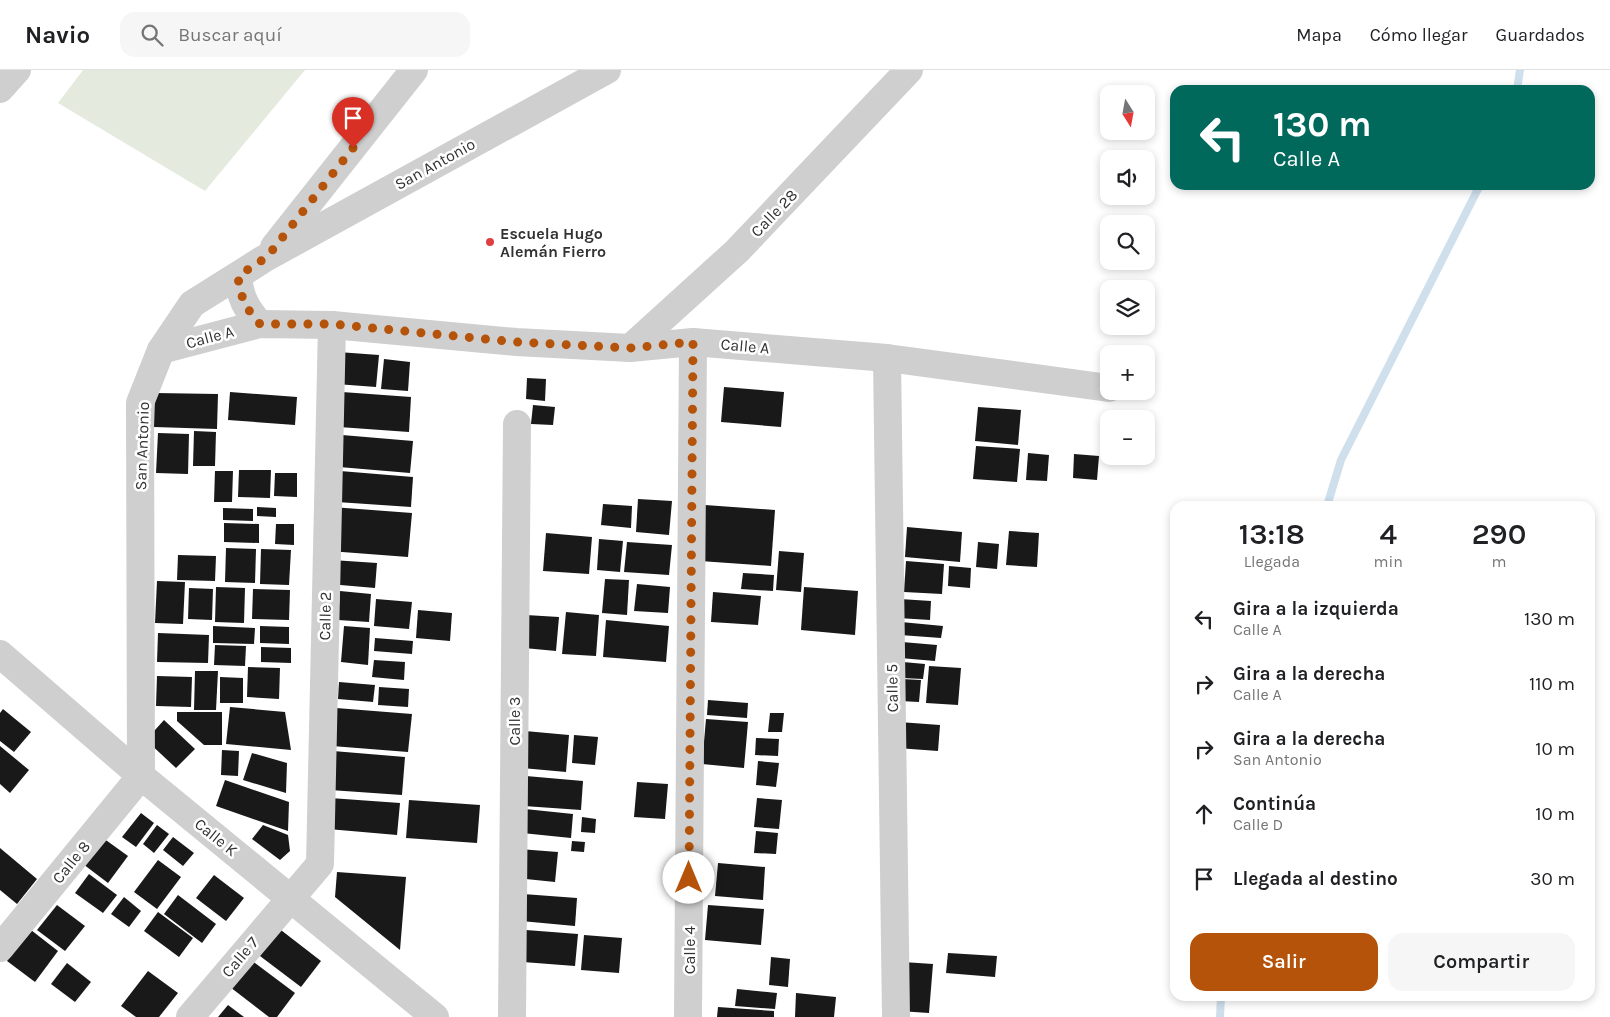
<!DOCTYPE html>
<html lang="es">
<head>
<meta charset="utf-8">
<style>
  :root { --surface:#fff; --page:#f6f6f6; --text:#202124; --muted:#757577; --line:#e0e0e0; --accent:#b45309 }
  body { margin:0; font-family:Karla,sans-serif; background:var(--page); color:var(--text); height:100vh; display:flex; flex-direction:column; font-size:19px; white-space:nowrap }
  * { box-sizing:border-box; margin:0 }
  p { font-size:16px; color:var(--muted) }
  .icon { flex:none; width:28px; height:28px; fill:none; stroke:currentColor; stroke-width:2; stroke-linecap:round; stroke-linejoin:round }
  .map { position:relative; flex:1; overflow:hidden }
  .details { position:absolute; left:1170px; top:431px; width:425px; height:500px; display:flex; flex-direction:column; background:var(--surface); border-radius:15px; box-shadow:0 2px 8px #0003 }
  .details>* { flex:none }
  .hud { position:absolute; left:1170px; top:15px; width:425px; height:105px; border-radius:15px; box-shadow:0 2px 8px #0003; background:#00695c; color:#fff; overflow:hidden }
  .needle { width:32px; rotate:169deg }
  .buttons { position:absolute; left:1100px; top:15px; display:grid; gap:10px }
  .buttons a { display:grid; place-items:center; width:55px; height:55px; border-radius:10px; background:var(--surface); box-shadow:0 2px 8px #0003; font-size:25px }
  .pin { position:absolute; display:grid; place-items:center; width:42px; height:42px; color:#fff; margin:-51px -21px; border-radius:50% 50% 50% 0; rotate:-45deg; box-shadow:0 0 5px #0007 }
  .pin .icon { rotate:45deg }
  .me { position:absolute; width:55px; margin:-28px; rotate:0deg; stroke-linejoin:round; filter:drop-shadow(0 0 4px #0008) }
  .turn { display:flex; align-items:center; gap:18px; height:105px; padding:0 20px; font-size:22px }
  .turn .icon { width:65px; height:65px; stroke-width:2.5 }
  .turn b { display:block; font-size:35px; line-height:42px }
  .eta { display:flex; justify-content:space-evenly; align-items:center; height:85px; text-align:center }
  .eta b { font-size:30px; font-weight:600; line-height:35px }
  .action { display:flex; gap:10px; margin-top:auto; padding:10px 20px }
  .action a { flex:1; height:58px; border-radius:15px; background:var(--accent); color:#fff; font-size:20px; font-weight:600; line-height:58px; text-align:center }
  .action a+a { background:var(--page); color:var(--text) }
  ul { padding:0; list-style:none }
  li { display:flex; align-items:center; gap:15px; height:65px; padding:0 20px }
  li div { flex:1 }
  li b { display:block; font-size:19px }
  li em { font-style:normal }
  header { display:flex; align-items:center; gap:30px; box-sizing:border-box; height:70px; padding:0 25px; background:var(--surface); border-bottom:1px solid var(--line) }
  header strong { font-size:24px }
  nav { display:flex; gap:28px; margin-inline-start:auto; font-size:18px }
  .search { width:350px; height:45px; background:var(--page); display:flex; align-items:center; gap:12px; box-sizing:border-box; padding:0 18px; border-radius:15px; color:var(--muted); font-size:19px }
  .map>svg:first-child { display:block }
</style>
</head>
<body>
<header>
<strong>Navio</strong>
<div class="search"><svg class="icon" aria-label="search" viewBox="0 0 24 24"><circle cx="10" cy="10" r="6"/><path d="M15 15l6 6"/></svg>Buscar aquí</div>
<nav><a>Mapa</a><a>Cómo llegar</a><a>Guardados</a></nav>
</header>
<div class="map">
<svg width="1610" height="947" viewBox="0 0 1610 947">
  <rect width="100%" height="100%" fill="#fff"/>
  <path fill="#e4ebde" d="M83,0H305L205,121L58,33Z"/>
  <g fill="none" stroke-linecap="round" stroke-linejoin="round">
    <g stroke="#cfdfec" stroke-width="8">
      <path d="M1517,20L1520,0"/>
      <path d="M1327,436L1341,390L1480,115"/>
      <path d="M1220,947L1221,926"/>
    </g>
  </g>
  <g fill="#191919">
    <path d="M338,282L379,285L376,317L336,314Z"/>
    <path d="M384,289L410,292L408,321L381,319Z"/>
    <path d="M527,308L546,309L545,331L526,329Z"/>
    <path d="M724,317L784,322L781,357L721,352Z"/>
    <path d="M230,322L297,327L295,355L228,350Z"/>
    <path d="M342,322L411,327L409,362L339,357Z"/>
    <path d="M155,323L218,324L217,359L154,357Z"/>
    <path d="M533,335L555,337L553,355L531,354Z"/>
    <path d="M978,337L1021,340L1018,375L975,371Z"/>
    <path d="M194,361L216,362L215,396H193Z"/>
    <path d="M158,363L189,364L188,404L156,403Z"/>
    <path d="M342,365L413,371L410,403L339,397Z"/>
    <path d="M976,376L1020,379L1017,412L973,409Z"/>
    <path d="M1028,383L1049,385L1047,411L1026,410Z"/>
    <path d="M1074,384L1099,386L1097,410L1073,408Z"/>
    <path d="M239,400H271L270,428L238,427Z"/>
    <path d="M215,401H233L232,432H214Z"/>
    <path d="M340,401L413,407L411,437L337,432Z"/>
    <path d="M275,403H297V427L274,426Z"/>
    <path d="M638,429L672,431L669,465L636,462Z"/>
    <path d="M603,434L632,436L631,458L601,455Z"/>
    <path d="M705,435L775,440L771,496L700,491Z"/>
    <path d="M257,437L276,438V447L257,446Z"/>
    <path d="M332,437L412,443L408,487L329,481Z"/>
    <path d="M223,438L253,439V451L223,450Z"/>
    <path d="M224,453L259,454V473L224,472Z"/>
    <path d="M276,454H294V475L275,474Z"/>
    <path d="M907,457L962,462L960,492L905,487Z"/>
    <path d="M1009,461L1039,463L1037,497L1006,495Z"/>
    <path d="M546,463L592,467L589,504L543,501Z"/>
    <path d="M599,469L623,471L620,502L597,500Z"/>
    <path d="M627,472L672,475L669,505L624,502Z"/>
    <path d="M978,472L999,474L997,499L976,497Z"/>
    <path d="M226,478L256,479L255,513L225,512Z"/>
    <path d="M261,479L291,480L289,515L260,514Z"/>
    <path d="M779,481L804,483L801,522L776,520Z"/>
    <path d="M178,485L216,486L215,511L177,510Z"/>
    <path d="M332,490L377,493L375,518L329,514Z"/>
    <path d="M906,491L944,494L942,524L904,522Z"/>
    <path d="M949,496L971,498L970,518L948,516Z"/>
    <path d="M743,503L774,505L773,521L741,519Z"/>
    <path d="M605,509L629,510L627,545L602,543Z"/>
    <path d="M157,511L185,512L183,554L155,553Z"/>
    <path d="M637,514L670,517L668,543L634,541Z"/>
    <path d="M216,517L245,518L244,553L215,552Z"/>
    <path d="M804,517L858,521L855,565L801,560Z"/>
    <path d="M189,518L213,519L212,550L188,549Z"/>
    <path d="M253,519L290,520L289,550L252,549Z"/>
    <path d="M340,521L371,524L369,552L338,550Z"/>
    <path d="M713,522L761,526L758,555L711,552Z"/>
    <path d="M376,529L412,532L409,559L374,556Z"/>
    <path d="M900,529L931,531L930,550L898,548Z"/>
    <path d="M418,540L452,543L450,571L416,568Z"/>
    <path d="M566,542L599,545L596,586L562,584Z"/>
    <path d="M526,545L559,547L556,581L524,578Z"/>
    <path d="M606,550L669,556L666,592L603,587Z"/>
    <path d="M901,552L943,556L941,568L900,565Z"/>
    <path d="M213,556L255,558L254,574L213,573Z"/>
    <path d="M260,556L289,557V574L260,573Z"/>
    <path d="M344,556L370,558L368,595L341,592Z"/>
    <path d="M158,563L209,565L208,593L157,592Z"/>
    <path d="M375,568L413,571L412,584L374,581Z"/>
    <path d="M902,572L937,575L935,591L900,588Z"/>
    <path d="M215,575L246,576L245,596L214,595Z"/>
    <path d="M261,577L291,578V593L261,592Z"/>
    <path d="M374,590L405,592L404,610L372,607Z"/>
    <path d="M903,592L925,594L923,609L902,608Z"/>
    <path d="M929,596L961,598L958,635L926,633Z"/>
    <path d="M248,597L280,598L279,629L247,627Z"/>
    <path d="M195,601H218L216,640H194Z"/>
    <path d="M157,606L192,607L191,637L156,636Z"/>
    <path d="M220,607L243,608V633H220Z"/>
    <path d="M902,609L921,610L919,632L900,631Z"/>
    <path d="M339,612L375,615L373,632L338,629Z"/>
    <path d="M379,617L409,619L408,637L378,635Z"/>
    <path d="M708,630L748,633L747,648L707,645Z"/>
    <path d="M230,637L285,642L291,680L226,674Z"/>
    <path d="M336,638L412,644L408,682L332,676Z"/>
    <path d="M3,639L31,662L14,682L0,671V643Z"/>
    <path d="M177,642H222V675H204L177,651Z"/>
    <path d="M770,643H784L782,662H768Z"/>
    <path d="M706,649L748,652L744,698L702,694Z"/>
    <path d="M164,650L195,679L176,698L146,670Z"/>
    <path d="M899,652L940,655L938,681L897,678Z"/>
    <path d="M525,661L569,665L566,702L522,698Z"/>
    <path d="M574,665L598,667L595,695L572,693Z"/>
    <path d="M756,668L779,669L778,686L755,685Z"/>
    <path d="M0,676L29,700L10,723L0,714Z"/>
    <path d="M222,680L239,681L238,706L221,705Z"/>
    <path d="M333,681L405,687L402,725L330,720Z"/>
    <path d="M252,683L287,693L286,723L243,710Z"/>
    <path d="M758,691L779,693L776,717L756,715Z"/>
    <path d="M526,706L583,711L581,740L524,736Z"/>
    <path d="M225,710L289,732L288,761L216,736Z"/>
    <path d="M637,712L668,714L665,749L634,747Z"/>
    <path d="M330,728L400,733L397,765L328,759Z"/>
    <path d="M757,728L782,730L779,759L754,757Z"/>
    <path d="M409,730L480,735L477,773L406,768Z"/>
    <path d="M525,739L573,744L571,768L522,763Z"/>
    <path d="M141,743L154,753L136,777L122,767Z"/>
    <path d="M582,747L596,749L595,763L581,762Z"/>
    <path d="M157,755L169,764L154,783L143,774Z"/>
    <path d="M263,755L288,765L290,781L280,790L252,769Z"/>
    <path d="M756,761L778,763L776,784L754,783Z"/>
    <path d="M173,767L194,783L183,796L163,780Z"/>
    <path d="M103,768L128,786L108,813L83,794Z"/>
    <path d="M572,771L585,772L584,782L571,781Z"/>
    <path d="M0,778L37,809L17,834L0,820Z"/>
    <path d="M519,779L558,782L555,812L516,808Z"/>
    <path d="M158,790L181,807L157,839L134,822Z"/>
    <path d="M718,793L765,797L763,830L715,826Z"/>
    <path d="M337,802L406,807L400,880L335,827Z"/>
    <path d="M89,804L117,825L103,843L75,823Z"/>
    <path d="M214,805L244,828L226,851L196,828Z"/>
    <path d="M523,824L577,828L575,856L521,851Z"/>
    <path d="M178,825L216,854L202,873L164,844Z"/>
    <path d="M124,827L141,841L129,857L111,844Z"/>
    <path d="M57,835L85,856L65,881L37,860Z"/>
    <path d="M708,835L764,839L761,875L705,870Z"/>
    <path d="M158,842L193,868L179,887L144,861Z"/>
    <path d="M277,857L321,891L301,917L256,883Z"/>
    <path d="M31,860L58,881L35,912L7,891Z"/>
    <path d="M526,860L578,864L575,896L523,892Z"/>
    <path d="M584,865L622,868L619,903L581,900Z"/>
    <path d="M948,883L997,886L995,907L946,903Z"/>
    <path d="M771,887L790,889L788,917L769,915Z"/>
    <path d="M251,890L295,923L277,947H269L230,917Z"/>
    <path d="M903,892L933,894L929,943L899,941Z"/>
    <path d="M67,893L91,912L75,932L51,914Z"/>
    <path d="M148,901L178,923L159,947H136L121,936Z"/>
    <path d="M737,919L777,923L775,939L735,936Z"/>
    <path d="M796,923L836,927L834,947H795Z"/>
    <path d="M228,935L244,947H218Z"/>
    <path d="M718,937L774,941V947H717Z"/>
  </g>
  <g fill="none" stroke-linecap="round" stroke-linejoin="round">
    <g stroke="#cfcfcf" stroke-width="28">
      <path d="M0,19L17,0"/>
      <path d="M274,177L414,0"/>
      <path d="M238,206C240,227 246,239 260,254"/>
      <path d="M630,278L737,181L909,0"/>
      <path d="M161,280L260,254L332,255L516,272L630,278L693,272L887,288L1109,318"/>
      <path d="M887,288L896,947"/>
      <path d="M0,584L141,706L435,947"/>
      <path d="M141,706L140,333L161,280L192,234L267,187L607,0"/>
      <path d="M0,878L141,706"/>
      <path d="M190,947L320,794L332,255"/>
      <path d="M512,947L517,354"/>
      <path d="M688,947L693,272"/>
    </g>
  </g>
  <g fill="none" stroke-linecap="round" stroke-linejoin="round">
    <path stroke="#b45309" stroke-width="9" stroke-dasharray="0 16.2" d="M353,78L267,187L238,206C240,227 246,239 260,254H332L516,272L630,278L693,272L689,808"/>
  </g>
  <circle fill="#df3f42" stroke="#fff" stroke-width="2" cx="490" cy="172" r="5"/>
  <g text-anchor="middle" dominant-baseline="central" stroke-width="5" stroke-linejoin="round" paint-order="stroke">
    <g font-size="16" fill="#323232" stroke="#fff">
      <text transform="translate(435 94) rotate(-29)">San Antonio</text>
      <text transform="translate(774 143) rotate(-46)">Calle 28</text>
      <text transform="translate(210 267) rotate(-15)">Calle A</text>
      <text transform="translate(745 276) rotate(5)">Calle A</text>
      <text transform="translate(142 376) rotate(-88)">San Antonio</text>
      <text transform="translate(325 546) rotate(-89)">Calle 2</text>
      <text transform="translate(892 618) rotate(-91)">Calle 5</text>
      <text transform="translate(514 651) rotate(-90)">Calle 3</text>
      <text transform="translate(216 767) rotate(39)">Calle K</text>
      <text transform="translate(71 792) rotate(-51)">Calle 8</text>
      <text transform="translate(689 880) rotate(-90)">Calle 4</text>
      <text transform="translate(240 887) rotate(-50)">Calle 7</text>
    </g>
    <g font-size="16" font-weight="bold" fill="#323232" stroke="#fff" text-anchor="start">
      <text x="500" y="163">Escuela Hugo<tspan x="500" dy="18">Alemán Fierro</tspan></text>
    </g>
  </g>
</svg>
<div class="buttons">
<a><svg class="needle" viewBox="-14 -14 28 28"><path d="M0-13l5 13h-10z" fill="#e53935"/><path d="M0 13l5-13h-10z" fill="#757577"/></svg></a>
<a><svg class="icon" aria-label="sound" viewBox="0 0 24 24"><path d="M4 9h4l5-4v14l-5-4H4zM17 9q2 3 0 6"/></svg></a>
<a><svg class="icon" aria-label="search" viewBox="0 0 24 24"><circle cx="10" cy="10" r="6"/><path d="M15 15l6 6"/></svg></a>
<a><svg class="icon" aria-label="layers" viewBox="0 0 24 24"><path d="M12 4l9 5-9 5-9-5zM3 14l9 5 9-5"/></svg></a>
<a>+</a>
<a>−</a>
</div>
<div class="pin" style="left:353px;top:78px;background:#d93025"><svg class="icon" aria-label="arrive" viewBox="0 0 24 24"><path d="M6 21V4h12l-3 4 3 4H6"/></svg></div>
<svg class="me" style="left:689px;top:808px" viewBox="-20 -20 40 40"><circle r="19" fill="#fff"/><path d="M0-13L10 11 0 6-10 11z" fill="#b45309"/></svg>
<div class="hud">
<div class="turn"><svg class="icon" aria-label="left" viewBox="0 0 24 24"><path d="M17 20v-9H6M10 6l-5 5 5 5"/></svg><div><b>130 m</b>Calle A</div></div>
</div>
<section class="details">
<div class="eta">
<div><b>13:18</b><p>Llegada</p></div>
<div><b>4</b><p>min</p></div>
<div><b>290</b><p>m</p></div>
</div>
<ul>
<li><svg class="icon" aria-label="left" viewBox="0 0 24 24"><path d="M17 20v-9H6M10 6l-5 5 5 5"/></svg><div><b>Gira a la izquierda</b><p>Calle A</p></div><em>130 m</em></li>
<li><svg class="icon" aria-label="right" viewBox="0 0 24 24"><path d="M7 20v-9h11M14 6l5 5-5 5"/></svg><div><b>Gira a la derecha</b><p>Calle A</p></div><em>110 m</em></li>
<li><svg class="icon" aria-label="right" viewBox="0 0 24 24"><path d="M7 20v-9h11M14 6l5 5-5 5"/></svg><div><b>Gira a la derecha</b><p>San Antonio</p></div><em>10 m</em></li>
<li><svg class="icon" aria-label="ahead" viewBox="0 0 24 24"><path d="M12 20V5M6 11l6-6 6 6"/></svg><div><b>Continúa</b><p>Calle D</p></div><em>10 m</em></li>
<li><svg class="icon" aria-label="arrive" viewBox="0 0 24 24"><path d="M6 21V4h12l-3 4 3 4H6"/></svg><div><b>Llegada al destino</b></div><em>30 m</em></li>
</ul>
<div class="action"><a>Salir</a><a>Compartir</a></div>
</section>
</div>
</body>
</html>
